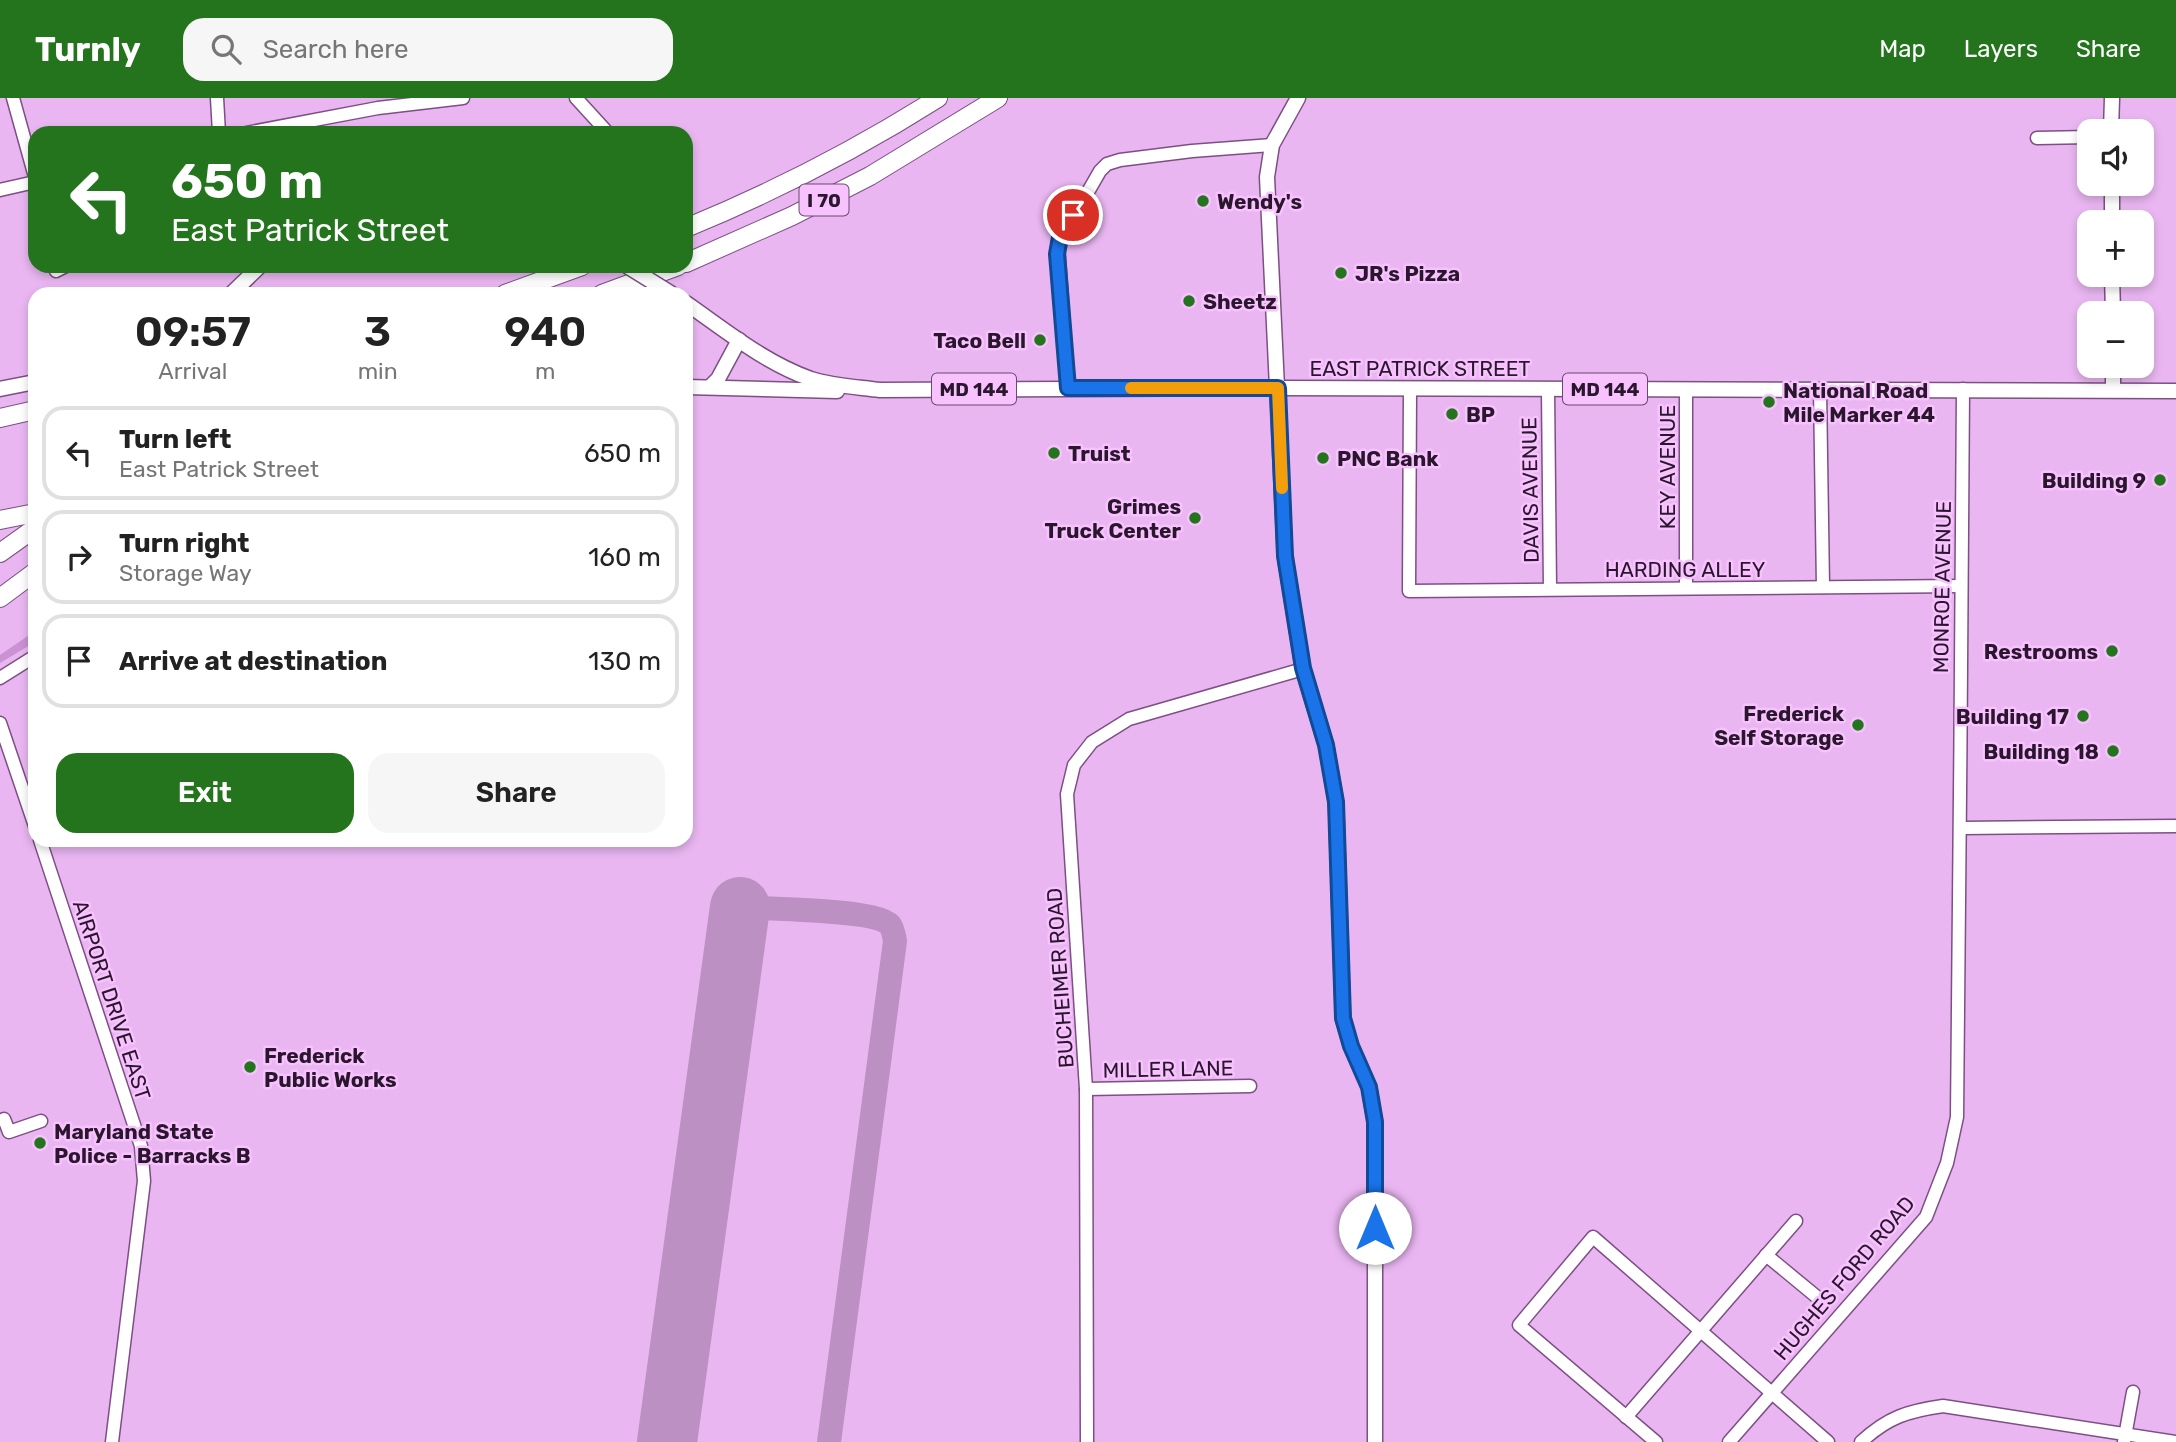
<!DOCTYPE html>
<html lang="en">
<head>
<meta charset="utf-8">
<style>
  :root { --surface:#fff; --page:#f6f6f6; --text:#222; --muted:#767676; --line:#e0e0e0; --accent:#23741d }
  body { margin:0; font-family:Rubik,sans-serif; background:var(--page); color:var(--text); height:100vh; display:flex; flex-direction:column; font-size:26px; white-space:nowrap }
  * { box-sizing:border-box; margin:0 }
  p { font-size:23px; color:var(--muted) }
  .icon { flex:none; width:38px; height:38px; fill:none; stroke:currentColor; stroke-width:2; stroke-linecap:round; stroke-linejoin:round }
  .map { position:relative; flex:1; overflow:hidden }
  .sheet { position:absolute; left:28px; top:189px; width:665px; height:560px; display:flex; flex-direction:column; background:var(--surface); border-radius:21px; box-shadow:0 4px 10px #0003 }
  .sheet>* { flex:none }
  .banner { position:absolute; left:28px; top:28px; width:665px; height:147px; border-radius:21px; box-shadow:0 4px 10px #0003; background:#23741d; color:#fff; overflow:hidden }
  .buttons { position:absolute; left:2077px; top:21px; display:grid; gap:14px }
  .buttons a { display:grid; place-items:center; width:77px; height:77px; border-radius:14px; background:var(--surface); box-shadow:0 4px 10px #0003; font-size:35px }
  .pin { position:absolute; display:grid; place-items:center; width:60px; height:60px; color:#fff; margin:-30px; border:4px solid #fff; border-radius:50%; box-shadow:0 2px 7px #0007 }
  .me { position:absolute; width:77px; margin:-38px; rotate:0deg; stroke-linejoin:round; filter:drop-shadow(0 0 5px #0008) }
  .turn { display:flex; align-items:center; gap:24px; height:147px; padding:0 28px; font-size:32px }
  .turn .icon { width:91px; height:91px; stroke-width:2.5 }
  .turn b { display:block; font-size:49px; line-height:60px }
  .eta { display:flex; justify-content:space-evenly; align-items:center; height:119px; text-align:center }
  .eta b { font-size:42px; font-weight:600; line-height:49px }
  .button { display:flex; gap:14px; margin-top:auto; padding:14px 28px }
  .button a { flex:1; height:80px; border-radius:21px; background:var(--accent); color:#fff; font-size:28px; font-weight:600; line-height:80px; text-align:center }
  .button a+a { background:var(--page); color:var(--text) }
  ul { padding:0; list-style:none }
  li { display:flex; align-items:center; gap:21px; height:94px; margin:0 14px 10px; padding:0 14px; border:4px solid var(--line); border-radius:21px }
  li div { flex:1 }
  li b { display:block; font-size:26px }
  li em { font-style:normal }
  header { display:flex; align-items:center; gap:42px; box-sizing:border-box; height:98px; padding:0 35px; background:var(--accent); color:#fff }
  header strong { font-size:33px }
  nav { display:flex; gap:38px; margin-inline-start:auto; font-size:24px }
  .search { width:490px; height:63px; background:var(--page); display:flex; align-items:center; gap:18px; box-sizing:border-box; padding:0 24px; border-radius:21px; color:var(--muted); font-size:26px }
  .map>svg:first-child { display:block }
</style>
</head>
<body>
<header>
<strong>Turnly</strong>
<div class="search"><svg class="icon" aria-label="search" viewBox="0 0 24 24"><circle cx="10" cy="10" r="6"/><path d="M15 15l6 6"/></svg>Search here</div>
<nav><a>Map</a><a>Layers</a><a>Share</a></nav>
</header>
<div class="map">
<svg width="2176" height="1344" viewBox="0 0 2176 1344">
  <rect width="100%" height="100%" fill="#e9b6f1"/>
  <path fill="#cb92d3" d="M35,533V544L0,565V557Z"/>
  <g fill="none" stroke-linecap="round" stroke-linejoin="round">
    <path stroke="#bc90c2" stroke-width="24" d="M740,809C766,811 876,811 890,827C893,831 894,838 895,843L829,1344"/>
    <path stroke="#bc90c2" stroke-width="60" d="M667,1344L740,809"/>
    <g stroke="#7d4f84" stroke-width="15">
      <g id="minor">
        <path d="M13,0L35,79"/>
        <path d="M217,0L219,35"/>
        <path d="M576,0L608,35"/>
        <path d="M246,35L378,10L463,0"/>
        <path d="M2037,40L2090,39"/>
        <path d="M0,92L35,84"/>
        <path d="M55,168L56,173L66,168"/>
        <path d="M1068,290L1058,146L1100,73L1107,66L1120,62L1192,53L1272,47"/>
        <path d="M1820,291L1823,489"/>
        <path d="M1410,292L1409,493L1961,488"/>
        <path d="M1548,292L1550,491"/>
        <path d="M1686,490V291"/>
        <path d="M0,580L35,558"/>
        <path d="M0,625L35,728"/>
        <path d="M1961,730L2176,728"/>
        <path d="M40,742L141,1048L144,1083L112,1344"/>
        <path d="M1086,991L1250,988"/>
        <path d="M4,1021L9,1034L41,1023"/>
        <path d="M1766,1157L1823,1204"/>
        <path d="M1626,1319L1796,1123"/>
        <path d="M1087,1344L1086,991L1067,696L1074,667L1092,644L1129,621L1303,571"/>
        <path d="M1656,1344L1519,1227L1593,1139L1828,1344"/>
        <path d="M1729,1344L1926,1119L1947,1065L1957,1019C1961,776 1960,534 1963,291"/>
        <path d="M1861,1344C1888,1319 1908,1313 1943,1308L2176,1344"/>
        <path d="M2124,1344L2133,1294"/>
      </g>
    </g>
    <g stroke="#7d4f84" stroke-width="17">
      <g id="major">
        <path d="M1298,0L1272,47L1267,79L1285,458L1303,571L1326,647L1336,704L1343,921L1351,948L1369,989L1375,1024V1344"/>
        <path d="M2111,33L2112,0"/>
        <path d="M2112,86V124"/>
        <path d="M2112,177L2113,215"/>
        <path d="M231,196L260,168"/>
        <path d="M686,205C725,232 765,265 811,281C833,288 857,289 880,292L1278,290L2176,293"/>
        <path d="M2113,268V292"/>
        <path d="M686,289L837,293"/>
        <path d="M710,289L718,281L739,242"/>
        <path d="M0,291L35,284"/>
      </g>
    </g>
    <g stroke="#7d4f84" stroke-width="20">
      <g id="highway">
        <path d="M686,130C776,93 856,52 938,0"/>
        <path d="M686,165L792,118L870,78L998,0"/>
        <path d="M505,196L582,168"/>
        <path d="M602,196L678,168"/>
        <path d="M0,320L35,312"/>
        <path d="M0,422L35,415"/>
        <path d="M0,455L35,430"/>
        <path d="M0,500L35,474"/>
      </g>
    </g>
    <use href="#minor" stroke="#fff" stroke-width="12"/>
    <use href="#major" stroke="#fff" stroke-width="14"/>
    <use href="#highway" stroke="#fff" stroke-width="18"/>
    <g stroke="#7d4f84" stroke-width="17" stroke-linecap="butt">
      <path id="major-bridge" d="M627,168L672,196"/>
    </g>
    <use href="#major-bridge" stroke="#fff" stroke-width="14"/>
  </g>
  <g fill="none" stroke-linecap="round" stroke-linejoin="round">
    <g stroke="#114b97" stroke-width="18">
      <path id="route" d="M1073,117L1060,139L1057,156L1068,290H1278L1285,458L1303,570L1326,647L1336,704L1343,920L1351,948L1369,989L1375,1024V1130"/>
    </g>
    <use href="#route" stroke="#1a73e8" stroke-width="12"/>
    <path stroke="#f59e0b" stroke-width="12" d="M1131,290H1278L1282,390"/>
  </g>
  <g fill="#23741d" stroke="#f7c2fe" stroke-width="2.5">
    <circle cx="1203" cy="103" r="7"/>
    <circle cx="1341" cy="175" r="7"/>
    <circle cx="1189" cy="203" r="7"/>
    <circle cx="1040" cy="242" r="7"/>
    <circle cx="1769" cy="304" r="7"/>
    <circle cx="1452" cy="316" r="7"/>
    <circle cx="1054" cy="355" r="7"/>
    <circle cx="1323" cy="360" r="7"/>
    <circle cx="2160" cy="382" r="7"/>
    <circle cx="1195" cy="420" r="7"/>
    <circle cx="2112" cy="553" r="7"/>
    <circle cx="2083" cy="618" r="7"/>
    <circle cx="1858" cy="627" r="7"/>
    <circle cx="2113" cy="653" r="7"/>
    <circle cx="250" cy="969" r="7"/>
    <circle cx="40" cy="1045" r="7"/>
  </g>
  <g text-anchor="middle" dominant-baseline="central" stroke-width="5" stroke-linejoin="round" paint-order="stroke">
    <g fill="#f7c2fe" stroke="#684a6c" stroke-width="2">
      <rect x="799.5" y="86.5" width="49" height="31" rx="5"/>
      <rect x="932" y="275.5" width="84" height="31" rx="5"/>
      <rect x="1563" y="275.5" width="84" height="31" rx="5"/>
    </g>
    <g font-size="19" font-weight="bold" fill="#2a162d">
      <text x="824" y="102">I 70</text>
      <text x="974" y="291">MD 144</text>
      <text x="1605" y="291">MD 144</text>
    </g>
    <g font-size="21" font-weight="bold" fill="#2a162d" stroke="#f7c2fe" text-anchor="start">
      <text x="1217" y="103">Wendy's</text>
      <text x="1355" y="175">JR's Pizza</text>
      <text x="1203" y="203">Sheetz</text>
      <text x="1026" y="242" text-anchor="end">Taco Bell</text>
      <text x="1783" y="292">National Road<tspan x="1783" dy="24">Mile Marker 44</tspan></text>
      <text x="1466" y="316">BP</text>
      <text x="1068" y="355">Truist</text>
      <text x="1337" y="360">PNC Bank</text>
      <text x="2146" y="382" text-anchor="end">Building 9</text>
      <text x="1181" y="408" text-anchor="end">Grimes<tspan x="1181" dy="24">Truck Center</tspan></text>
      <text x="2098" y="553" text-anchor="end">Restrooms</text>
      <text x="1844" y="615" text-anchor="end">Frederick<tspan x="1844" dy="24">Self Storage</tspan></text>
      <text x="2069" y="618" text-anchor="end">Building 17</text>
      <text x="2099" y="653" text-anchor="end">Building 18</text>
      <text x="264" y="957">Frederick<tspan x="264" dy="24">Public Works</tspan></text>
      <text x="54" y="1033">Maryland State<tspan x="54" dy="24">Police - Barracks B</tspan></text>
    </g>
    <g font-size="21" fill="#2a162d" stroke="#f7c2fe">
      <text x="1420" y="270">EAST PATRICK STREET</text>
      <text transform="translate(1667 369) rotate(-90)">KEY AVENUE</text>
      <text transform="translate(1530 392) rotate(-91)">DAVIS AVENUE</text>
      <text x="1685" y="471">HARDING ALLEY</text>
      <text transform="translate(1942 489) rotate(-89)">MONROE AVENUE</text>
      <text transform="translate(1060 880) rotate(-94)">BUCHEIMER ROAD</text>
      <text transform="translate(112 902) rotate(72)">AIRPORT DRIVE EAST</text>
      <text transform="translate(1168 971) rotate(-1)">MILLER LANE</text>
      <text transform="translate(1844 1180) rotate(-50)">HUGHES FORD ROAD</text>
    </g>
  </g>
</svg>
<div class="buttons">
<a><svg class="icon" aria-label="sound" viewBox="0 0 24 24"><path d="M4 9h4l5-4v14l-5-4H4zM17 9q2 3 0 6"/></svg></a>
<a>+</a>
<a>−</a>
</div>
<div class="pin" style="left:1073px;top:117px;background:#d93025"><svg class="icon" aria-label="arrive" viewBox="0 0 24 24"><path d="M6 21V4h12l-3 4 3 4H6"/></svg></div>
<svg class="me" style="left:1375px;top:1130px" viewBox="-20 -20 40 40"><circle r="19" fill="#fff"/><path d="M0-13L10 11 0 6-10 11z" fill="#1a73e8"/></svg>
<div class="banner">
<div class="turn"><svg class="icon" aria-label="left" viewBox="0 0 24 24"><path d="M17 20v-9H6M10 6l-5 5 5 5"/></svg><div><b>650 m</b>East Patrick Street</div></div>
</div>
<section class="sheet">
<div class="eta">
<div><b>09:57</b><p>Arrival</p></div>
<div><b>3</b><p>min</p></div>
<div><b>940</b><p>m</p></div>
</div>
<ul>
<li><svg class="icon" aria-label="left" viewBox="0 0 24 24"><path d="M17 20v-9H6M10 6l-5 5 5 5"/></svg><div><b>Turn left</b><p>East Patrick Street</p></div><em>650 m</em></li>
<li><svg class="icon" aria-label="right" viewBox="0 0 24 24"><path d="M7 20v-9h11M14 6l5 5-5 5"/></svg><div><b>Turn right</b><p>Storage Way</p></div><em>160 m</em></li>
<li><svg class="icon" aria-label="arrive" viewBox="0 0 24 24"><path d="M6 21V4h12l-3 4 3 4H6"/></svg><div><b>Arrive at destination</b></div><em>130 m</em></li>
</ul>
<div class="button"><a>Exit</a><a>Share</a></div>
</section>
</div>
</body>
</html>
